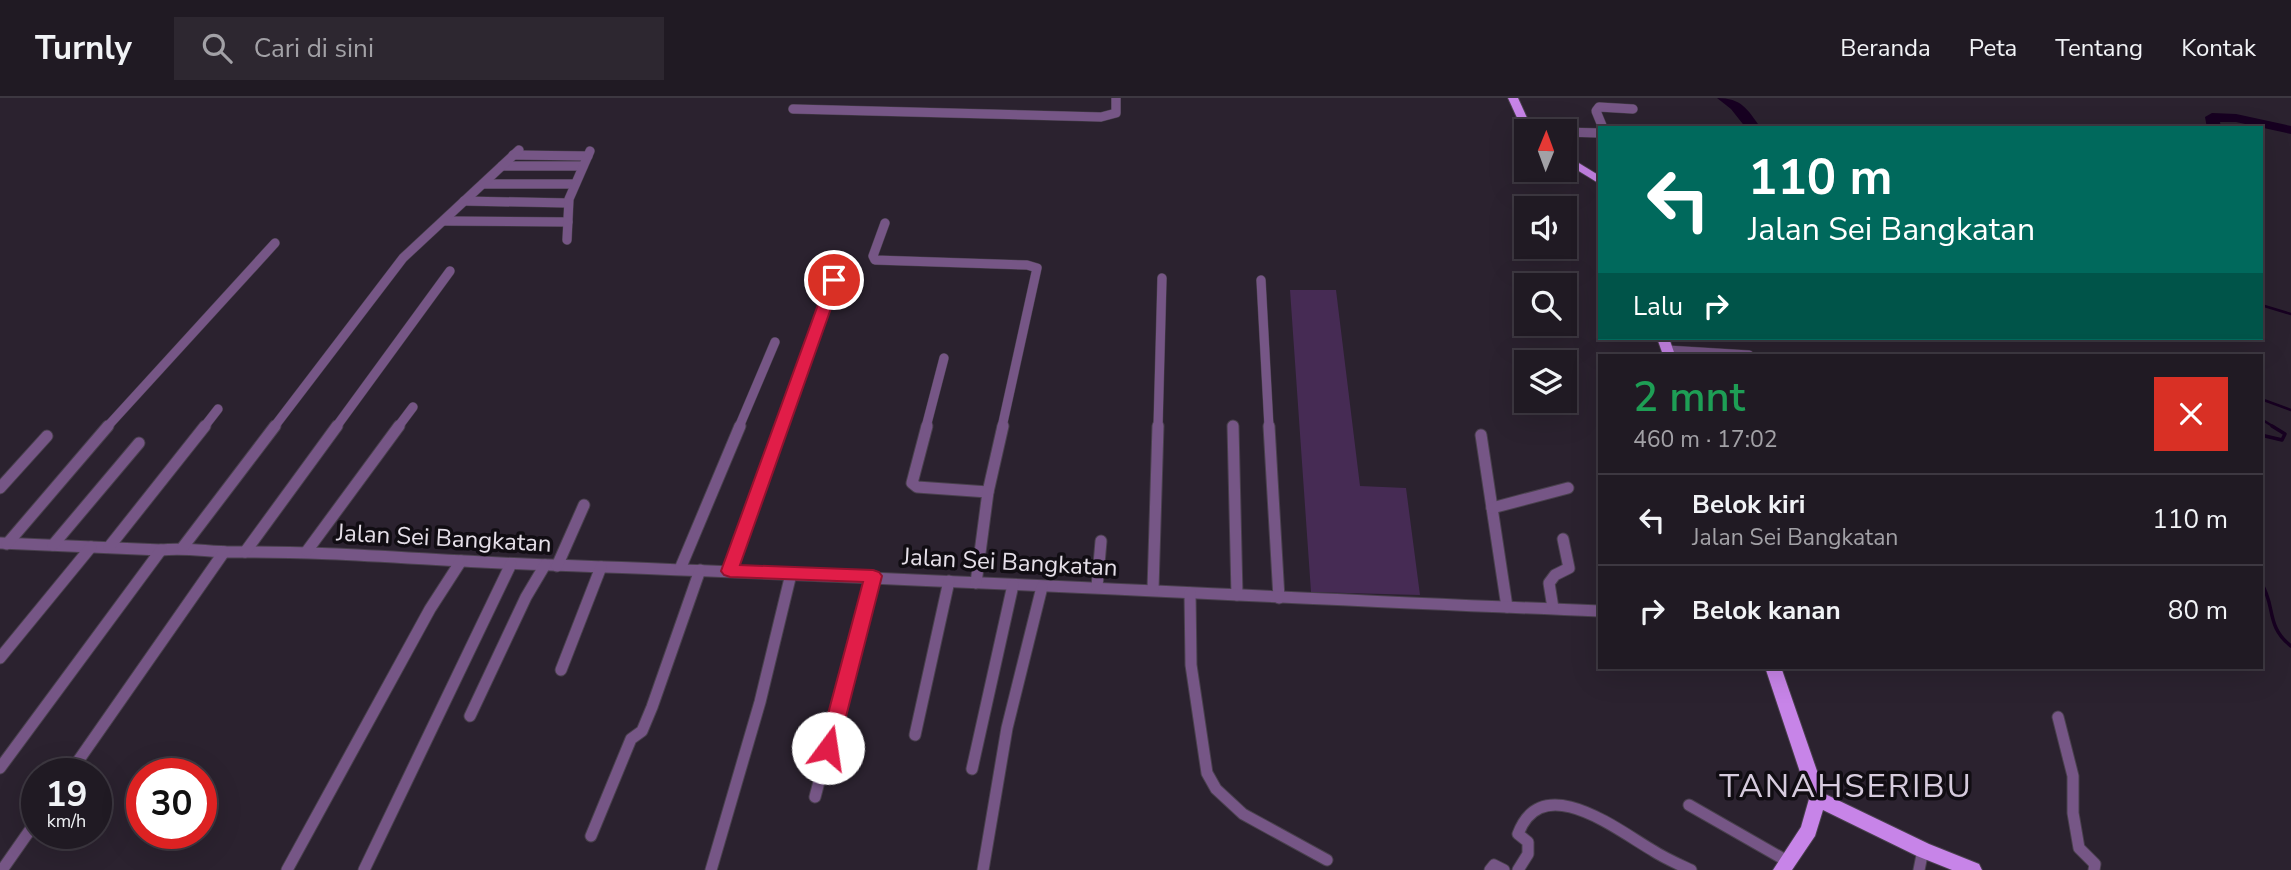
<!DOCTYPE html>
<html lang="id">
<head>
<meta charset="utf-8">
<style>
  :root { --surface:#201a23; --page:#2d2730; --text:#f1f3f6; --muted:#a2a1a6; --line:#3d3841 }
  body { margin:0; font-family:"Nunito Sans",sans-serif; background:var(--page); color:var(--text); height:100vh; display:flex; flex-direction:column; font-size:26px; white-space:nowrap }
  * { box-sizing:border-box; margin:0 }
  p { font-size:23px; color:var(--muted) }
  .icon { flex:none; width:38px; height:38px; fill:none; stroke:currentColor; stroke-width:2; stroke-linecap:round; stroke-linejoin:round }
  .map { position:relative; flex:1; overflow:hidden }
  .panel { position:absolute; left:1598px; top:256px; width:665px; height:315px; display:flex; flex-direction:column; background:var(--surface); border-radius:0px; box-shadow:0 7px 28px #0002,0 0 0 2px var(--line) }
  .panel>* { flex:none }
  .hud { position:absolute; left:1598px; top:28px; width:665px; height:214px; border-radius:0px; box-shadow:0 7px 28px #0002,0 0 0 2px var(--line); background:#00695c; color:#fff; overflow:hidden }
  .needle { width:46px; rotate:1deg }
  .fabs { position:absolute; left:1514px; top:21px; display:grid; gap:14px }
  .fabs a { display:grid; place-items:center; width:63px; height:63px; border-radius:0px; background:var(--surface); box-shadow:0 7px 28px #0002,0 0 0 2px var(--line); font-size:35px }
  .speed { position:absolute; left:21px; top:660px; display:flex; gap:14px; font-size:35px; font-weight:700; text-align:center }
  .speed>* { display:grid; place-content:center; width:91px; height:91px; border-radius:50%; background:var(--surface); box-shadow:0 7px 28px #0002,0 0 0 2px var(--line); line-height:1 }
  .speed small { font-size:18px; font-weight:400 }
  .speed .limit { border:10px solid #d22; background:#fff; color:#111 }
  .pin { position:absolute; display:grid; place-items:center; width:60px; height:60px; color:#fff; margin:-30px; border:4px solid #fff; border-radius:50%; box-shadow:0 2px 7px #0007 }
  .me { position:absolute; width:77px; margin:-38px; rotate:14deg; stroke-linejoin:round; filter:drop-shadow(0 0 5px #0008) }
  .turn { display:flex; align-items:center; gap:24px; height:147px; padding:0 35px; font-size:32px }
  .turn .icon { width:91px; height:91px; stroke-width:2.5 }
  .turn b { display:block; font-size:49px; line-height:60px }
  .then { display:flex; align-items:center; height:66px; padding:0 35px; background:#0003; gap:14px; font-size:26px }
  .round { display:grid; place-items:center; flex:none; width:74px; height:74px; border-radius:0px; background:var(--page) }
  .headline { display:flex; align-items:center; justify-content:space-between; height:119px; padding:0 35px }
  h1 { font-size:42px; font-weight:600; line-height:52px; color:#1e9e55 }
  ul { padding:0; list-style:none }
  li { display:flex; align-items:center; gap:21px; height:91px; padding:0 35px; border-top:2px solid var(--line) }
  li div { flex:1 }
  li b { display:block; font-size:26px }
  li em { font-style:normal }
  header { display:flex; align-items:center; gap:42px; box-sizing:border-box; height:98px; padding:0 35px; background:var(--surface); border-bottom:2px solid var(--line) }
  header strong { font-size:33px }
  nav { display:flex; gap:38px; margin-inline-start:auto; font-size:24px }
  .search { width:490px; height:63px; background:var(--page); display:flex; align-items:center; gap:18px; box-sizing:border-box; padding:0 24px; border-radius:0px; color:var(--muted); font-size:26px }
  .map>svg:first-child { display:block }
</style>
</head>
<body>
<header>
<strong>Turnly</strong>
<div class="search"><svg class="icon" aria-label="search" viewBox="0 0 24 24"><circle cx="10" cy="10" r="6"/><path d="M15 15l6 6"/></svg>Cari di sini</div>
<nav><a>Beranda</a><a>Peta</a><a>Tentang</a><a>Kontak</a></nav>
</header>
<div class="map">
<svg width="2291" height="772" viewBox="0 0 2291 772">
  <rect width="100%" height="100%" fill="#2b222f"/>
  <path fill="#462b54" d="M1290,192H1336L1360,388L1406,390L1420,497L1311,494Z"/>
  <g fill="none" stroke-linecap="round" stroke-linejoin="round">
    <g stroke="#170021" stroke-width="2.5">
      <path d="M2261,207L2291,216"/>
      <path d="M2261,301L2291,312"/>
      <path d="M2261,321L2274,329"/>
    </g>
    <g stroke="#170021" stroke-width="3.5">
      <path d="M2261,337L2282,342L2285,336L2272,328"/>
      <path d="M2261,485C2276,507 2265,528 2291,548"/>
    </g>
    <g fill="#170021" fill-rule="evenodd">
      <path d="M1717,0C1742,0 1747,11 1761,30H1746L1731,11Z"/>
      <path d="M2212,15L2236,16L2291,28V36L2236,24H2220L2221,30H2207L2205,19Z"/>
    </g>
    <g stroke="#49404d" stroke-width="10">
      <g id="minor-far1">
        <path d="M793,11L1101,19L1116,15V0"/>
        <path d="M1603,30L1596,13L1599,9L1633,11"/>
        <path d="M1527,33L1600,35"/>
        <path d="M513,57L588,58"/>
        <path d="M502,68H583"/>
        <path d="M483,86H575"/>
        <path d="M464,103L568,105"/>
        <path d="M444,123L568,124"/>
        <path d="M885,125L873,158L875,162L1027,167L1037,170L1002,329"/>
        <path d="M567,142L569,101L590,53"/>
        <path d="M1261,182L1269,329"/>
        <path d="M1667,252L1749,257"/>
        <path d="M107,329L275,145"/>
        <path d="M204,329L218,311"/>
        <path d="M274,329L403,160L519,52"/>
        <path d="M336,329L450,173"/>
        <path d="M398,329L413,309"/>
        <path d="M739,329L775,244"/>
        <path d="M781,329L834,182"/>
        <path d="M926,329L944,260"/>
        <path d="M1158,329L1162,180"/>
      </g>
    </g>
    <g stroke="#49404d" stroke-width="13">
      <g id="minor">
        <path d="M927,328L912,385L917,389L988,394"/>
        <path d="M1233,328L1237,497"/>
        <path d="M1269,328L1279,500"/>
        <path d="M1481,337L1507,509"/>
        <path d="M0,390L47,338"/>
        <path d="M1492,410L1568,390"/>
        <path d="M0,445L161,452C186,449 208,454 233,454C339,453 445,464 551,467C901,479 1250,499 1600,513"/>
        <path d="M7,446L108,328"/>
        <path d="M53,447L139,345"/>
        <path d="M109,449L205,328"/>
        <path d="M183,449L275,328"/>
        <path d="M307,453L399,328"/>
        <path d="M245,454L337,328"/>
        <path d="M557,468L584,407"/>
        <path d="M680,471L740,328"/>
        <path d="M730,473L782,328"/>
        <path d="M976,485L988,394L1003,328"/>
        <path d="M1097,489L1101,443"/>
        <path d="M1153,491L1158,328"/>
        <path d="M1190,495L1191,567L1207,675L1216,691L1243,716L1327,762"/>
        <path d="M1553,510L1549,485L1555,477L1569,470L1563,441"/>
        <path d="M0,560L91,449"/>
        <path d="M561,572L601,469"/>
        <path d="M470,618L526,499L545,467"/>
        <path d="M2058,619L2073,678V715L2079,750L2095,766L2094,772"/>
        <path d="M915,637L949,483"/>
        <path d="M0,670L161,452"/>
        <path d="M972,671L1013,487"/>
        <path d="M69,676L224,454"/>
        <path d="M815,699L873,478"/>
        <path d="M1689,707L1787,763"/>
        <path d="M591,738L631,641L642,633L652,609L700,472"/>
        <path d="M2,772L37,722"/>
        <path d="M287,772L430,511L461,463"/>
        <path d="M364,772L511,466"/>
        <path d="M711,772L760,604L791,476"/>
        <path d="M983,772L1007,630L1042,489"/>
        <path d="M1490,772L1494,767L1504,772"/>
        <path d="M1518,772L1528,756V744L1518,736C1542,672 1616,731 1652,752C1664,760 1678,766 1691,772"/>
        <path d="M1919,772L1923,752"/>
      </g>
    </g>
    <g stroke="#49404d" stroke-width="2">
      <g id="major">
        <path d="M1508,0H1518L1533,33L1524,35Z"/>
        <path d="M1564,56L1600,78V86L1564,64Z"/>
        <path d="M1657,240H1669L1675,257H1663Z"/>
        <path d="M1765,569H1781L1825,696L1929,746L1979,766L1982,772H1952L1917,758L1823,712L1815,738L1792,772H1773L1801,729L1809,701Z"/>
      </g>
    </g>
    <use href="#minor-far1" stroke="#765686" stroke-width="9"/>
    <use href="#minor" stroke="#765686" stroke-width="11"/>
    <use href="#major" fill="#c784e8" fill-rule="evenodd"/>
  </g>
  <path fill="#e11d48" stroke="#92132f" stroke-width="2" d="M834,178L841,182L740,467L873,472L879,474L882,478L838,650L835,656L828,659L822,656L819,650L863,484L730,479L724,477L721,473L827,182Z"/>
  <g text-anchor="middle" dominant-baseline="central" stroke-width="7" stroke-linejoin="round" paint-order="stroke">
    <g font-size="24" fill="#e5dfe8" stroke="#110d13">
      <text transform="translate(444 440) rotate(3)">Jalan Sei Bangkatan</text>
      <text transform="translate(1010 464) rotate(3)">Jalan Sei Bangkatan</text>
    </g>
    <g font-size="33" letter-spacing="2" fill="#d6cbdd" stroke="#110d13">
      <text x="1846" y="688">TANAHSERIBU</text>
    </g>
  </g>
</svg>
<div class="fabs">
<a><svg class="needle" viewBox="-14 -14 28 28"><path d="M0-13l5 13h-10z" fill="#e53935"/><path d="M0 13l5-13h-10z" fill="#a2a1a6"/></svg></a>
<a><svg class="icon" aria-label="sound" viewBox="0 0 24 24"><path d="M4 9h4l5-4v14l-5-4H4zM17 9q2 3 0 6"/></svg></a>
<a><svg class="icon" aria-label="search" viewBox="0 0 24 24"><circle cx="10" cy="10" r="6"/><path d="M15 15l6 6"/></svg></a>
<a><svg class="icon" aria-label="layers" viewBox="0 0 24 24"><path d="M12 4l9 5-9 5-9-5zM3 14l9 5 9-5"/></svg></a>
</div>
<div class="speed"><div>19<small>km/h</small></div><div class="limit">30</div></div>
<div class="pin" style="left:834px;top:182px;background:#d93025"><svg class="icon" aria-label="arrive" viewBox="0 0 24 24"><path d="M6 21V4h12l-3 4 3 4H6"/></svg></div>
<svg class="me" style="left:828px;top:650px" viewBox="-20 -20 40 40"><circle r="19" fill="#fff"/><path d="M0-13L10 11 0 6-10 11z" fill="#e11d48"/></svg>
<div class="hud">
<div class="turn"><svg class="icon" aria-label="left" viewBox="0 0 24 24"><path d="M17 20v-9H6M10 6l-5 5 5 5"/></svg><div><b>110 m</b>Jalan Sei Bangkatan</div></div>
<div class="then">Lalu<svg class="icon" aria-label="right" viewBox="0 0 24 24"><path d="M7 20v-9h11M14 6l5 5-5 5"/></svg></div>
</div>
<section class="panel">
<div class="headline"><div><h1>2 mnt</h1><p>460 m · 17:02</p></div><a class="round" style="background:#d93025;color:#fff"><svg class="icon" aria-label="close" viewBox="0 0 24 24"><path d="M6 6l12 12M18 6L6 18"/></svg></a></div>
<ul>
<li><svg class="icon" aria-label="left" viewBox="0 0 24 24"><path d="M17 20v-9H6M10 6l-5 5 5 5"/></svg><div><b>Belok kiri</b><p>Jalan Sei Bangkatan</p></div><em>110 m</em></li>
<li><svg class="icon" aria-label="right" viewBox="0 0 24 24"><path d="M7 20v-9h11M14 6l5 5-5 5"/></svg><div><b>Belok kanan</b></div><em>80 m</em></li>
</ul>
</section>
</div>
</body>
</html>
